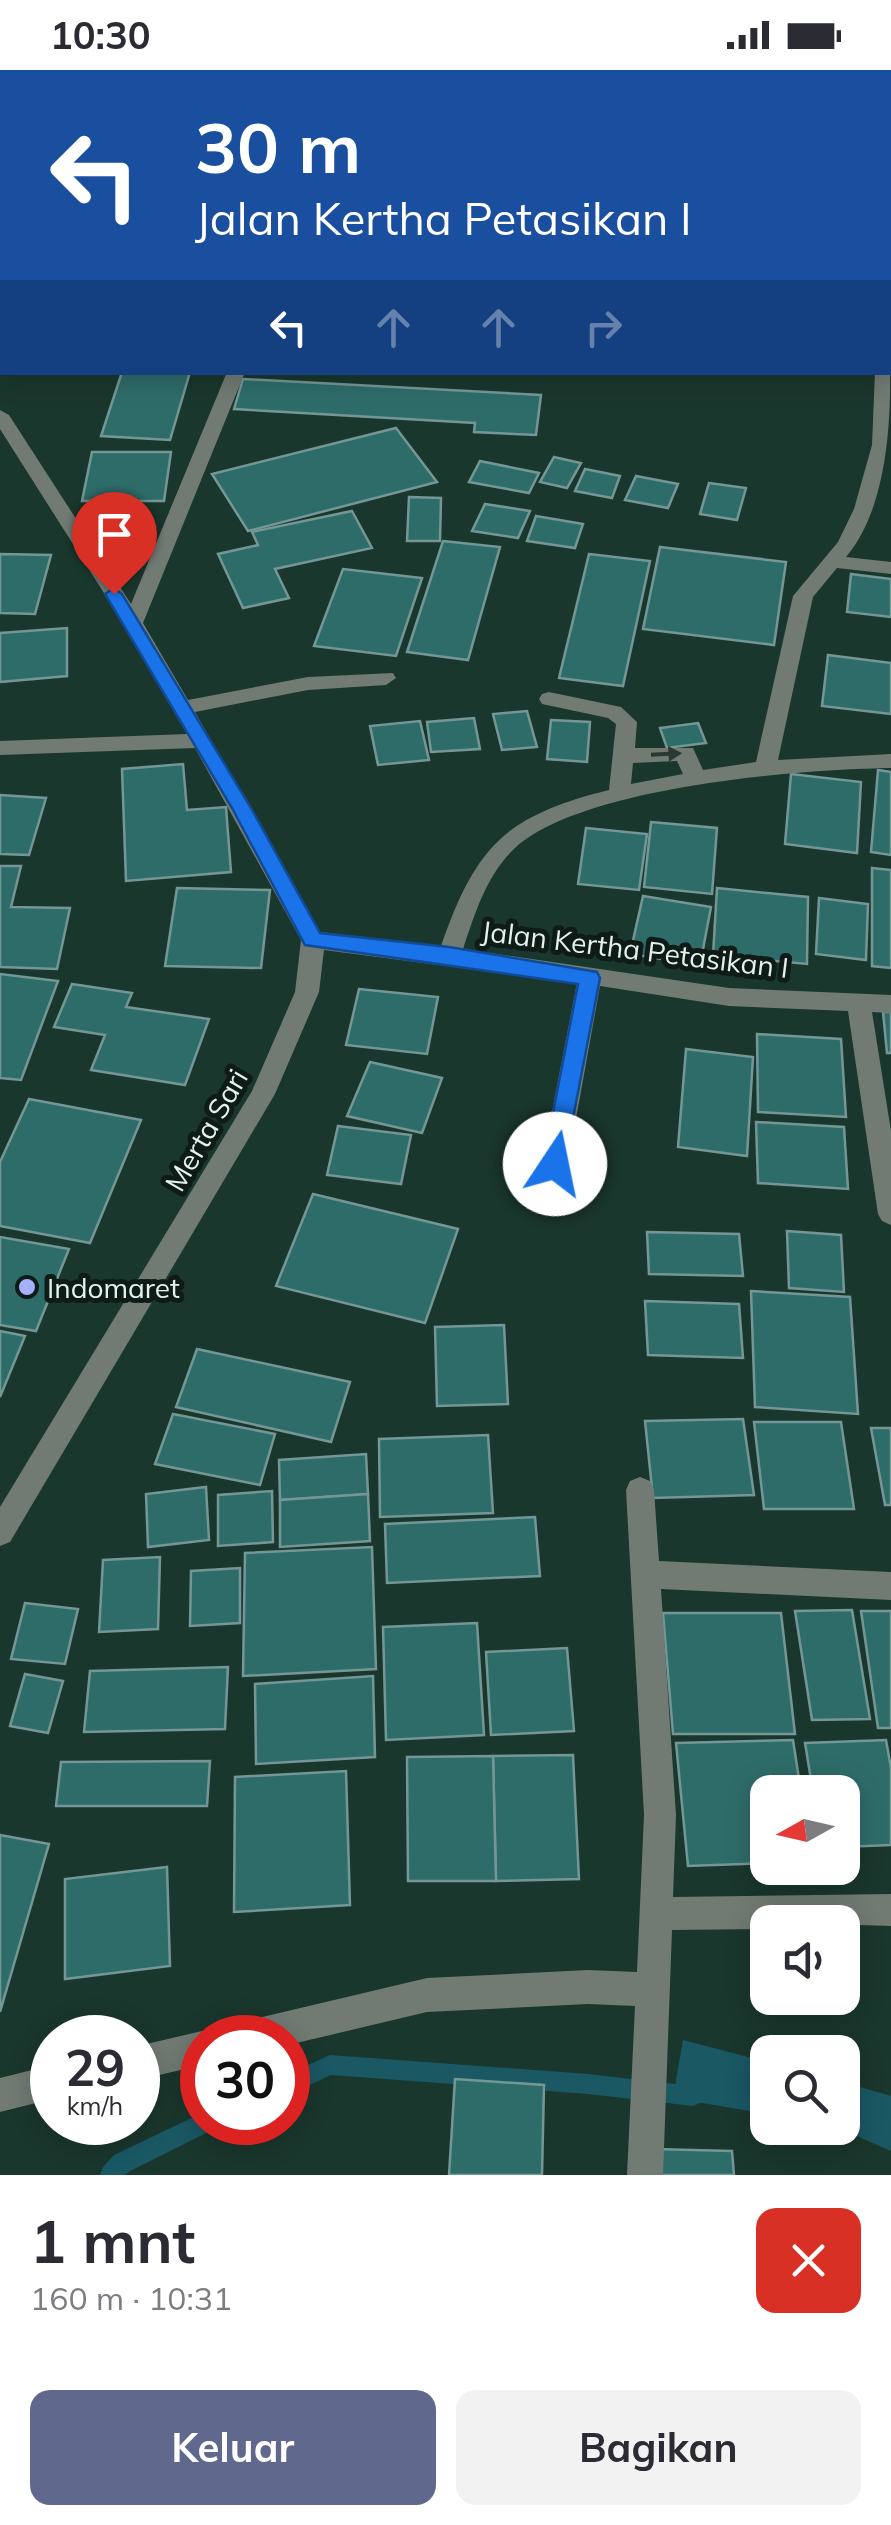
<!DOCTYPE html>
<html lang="id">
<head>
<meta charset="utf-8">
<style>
  :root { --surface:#fff; --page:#f2f2f3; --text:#2b2b33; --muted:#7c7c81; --accent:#61688d }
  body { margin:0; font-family:Mulish,sans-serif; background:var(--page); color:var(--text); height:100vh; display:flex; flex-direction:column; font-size:38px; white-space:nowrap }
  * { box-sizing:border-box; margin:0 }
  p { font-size:32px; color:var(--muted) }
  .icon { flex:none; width:55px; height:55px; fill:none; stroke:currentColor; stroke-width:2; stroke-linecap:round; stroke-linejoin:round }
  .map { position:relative; height:2105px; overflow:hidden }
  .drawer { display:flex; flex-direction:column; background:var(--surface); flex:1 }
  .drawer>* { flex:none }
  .banner { position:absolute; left:0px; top:0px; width:892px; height:305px; box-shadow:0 5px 25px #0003; background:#1a4fa0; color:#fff; overflow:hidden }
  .needle { width:65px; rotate:262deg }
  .controls { position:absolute; left:750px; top:1705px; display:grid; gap:20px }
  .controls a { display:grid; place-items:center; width:110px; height:110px; border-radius:20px; background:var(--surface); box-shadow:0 5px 25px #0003; font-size:50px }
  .speed { position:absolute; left:30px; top:1945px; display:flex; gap:20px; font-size:50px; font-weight:700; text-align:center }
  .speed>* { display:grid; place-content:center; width:130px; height:130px; border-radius:50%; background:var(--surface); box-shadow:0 5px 25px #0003; line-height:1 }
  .speed small { font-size:25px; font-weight:400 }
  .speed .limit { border:15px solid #d22; background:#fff; color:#111 }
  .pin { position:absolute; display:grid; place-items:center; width:85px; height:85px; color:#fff; margin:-102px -42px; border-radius:50% 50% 50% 0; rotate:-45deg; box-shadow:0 0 10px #0007 }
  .pin .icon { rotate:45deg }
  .me { position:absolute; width:110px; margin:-55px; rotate:11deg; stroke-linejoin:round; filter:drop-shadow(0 0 8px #0008) }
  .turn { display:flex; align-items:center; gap:35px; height:210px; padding:0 30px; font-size:45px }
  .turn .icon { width:130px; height:130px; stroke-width:2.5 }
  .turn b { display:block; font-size:70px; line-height:85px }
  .lanes { display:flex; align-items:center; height:95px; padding:0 30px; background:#0003; justify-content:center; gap:50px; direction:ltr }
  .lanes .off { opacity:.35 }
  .round { display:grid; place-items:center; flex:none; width:105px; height:105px; border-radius:20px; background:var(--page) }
  .head { display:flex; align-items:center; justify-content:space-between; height:170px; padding:0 30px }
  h1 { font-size:60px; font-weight:700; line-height:75px }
  .action { display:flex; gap:20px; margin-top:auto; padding:20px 30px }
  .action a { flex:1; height:115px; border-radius:20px; background:var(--accent); color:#fff; font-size:40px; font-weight:700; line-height:115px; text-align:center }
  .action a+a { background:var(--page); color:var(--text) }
  .status { display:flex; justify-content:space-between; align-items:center; height:70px; padding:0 50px; background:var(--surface); direction:ltr }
  .status svg { height:28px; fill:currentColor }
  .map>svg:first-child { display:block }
</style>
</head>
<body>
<div class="status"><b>10:30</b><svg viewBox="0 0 49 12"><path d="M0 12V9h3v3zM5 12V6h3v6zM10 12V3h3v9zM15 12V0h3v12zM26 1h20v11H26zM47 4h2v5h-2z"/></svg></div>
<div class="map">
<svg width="891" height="2105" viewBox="0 0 891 2105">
  <rect width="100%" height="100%" fill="#1a372d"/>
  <g fill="#1a5864">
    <path d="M683,1970L767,1992V2044L673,2028Z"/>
    <path d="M843,2012L891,2026V2081L839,2058H842Z"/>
  </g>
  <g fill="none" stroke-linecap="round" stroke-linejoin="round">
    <g fill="#1a5864" fill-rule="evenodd">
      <path d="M330,1985L588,2004L693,2016L700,2019L703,2026L700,2033L693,2036L588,2024L331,2005L288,2025V2004Z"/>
      <path d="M202,2043V2052H217L214,2059L130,2101L125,2105H100L103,2097L114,2085Z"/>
    </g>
  </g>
  <g fill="#2e6c6a" stroke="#749795" stroke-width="2.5">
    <path d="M122,302H190L170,370L101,366Z"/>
    <path d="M243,309L541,325L536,365L474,362L475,353L234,339Z"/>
    <path d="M396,358L437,412L248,461L212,404Z"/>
    <path d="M92,382H171L164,431H82Z"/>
    <path d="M554,387L581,393L567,418L540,412Z"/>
    <path d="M480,391L539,403L529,423L469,412Z"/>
    <path d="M585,399L620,406L612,428L575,421Z"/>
    <path d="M636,406L678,414L668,438L625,430Z"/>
    <path d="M709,413L746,418L737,450L700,444Z"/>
    <path d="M409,427L441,428L440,471H407Z"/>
    <path d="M485,434L530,441L518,468L472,461Z"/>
    <path d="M352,441L372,478L275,499L289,528L243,538L218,484L258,475L252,462Z"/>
    <path d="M536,446L583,454L575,478L527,471Z"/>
    <path d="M443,471L500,477L468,590L407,582Z"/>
    <path d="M660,477L786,492L774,575L643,559Z"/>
    <path d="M0,484L51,485L35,544L0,543Z"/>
    <path d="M589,484L650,491L623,616L559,608Z"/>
    <path d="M343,499L422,508L396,586L314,576Z"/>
    <path d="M851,504L891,509V547L847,542Z"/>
    <path d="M67,558V606L0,612V563Z"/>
    <path d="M828,585L891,593V644L822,636Z"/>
    <path d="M527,641L537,677L502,680L493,644Z"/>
    <path d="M474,648L480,679L431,682L427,652Z"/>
    <path d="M551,650L590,652L587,692L547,689Z"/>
    <path d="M420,651L429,690L378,695L370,656Z"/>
    <path d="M698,653L706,673L667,678L660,658Z"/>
    <path d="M183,694L187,740L226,737L231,802L126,811L122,699Z"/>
    <path d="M878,700L891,702V785L871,782Z"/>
    <path d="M791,704L861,712L857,783L785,774Z"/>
    <path d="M0,725L46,728L29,785L0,784Z"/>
    <path d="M651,752L717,758L712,824L644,817Z"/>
    <path d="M586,758L647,764L639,820L578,814Z"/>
    <path d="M0,796H21L11,837L70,838L57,899L0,897Z"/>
    <path d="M872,798L891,800V898L872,896Z"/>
    <path d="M177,818L270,820L261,898L165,896Z"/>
    <path d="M717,818L808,827L807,894L713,885Z"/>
    <path d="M643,826L711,837L700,895L630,884Z"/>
    <path d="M819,828L868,834L866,890L816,884Z"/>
    <path d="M0,904L58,911L21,1010L0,1008Z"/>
    <path d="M72,914L132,923L126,937L209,949L185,1015L91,1000L105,965L54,957Z"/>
    <path d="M359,919L438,927L427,984L346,975Z"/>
    <path d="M883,942H891V983H887Z"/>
    <path d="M757,964L841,969L846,1047L758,1042Z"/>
    <path d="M686,979L753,987L747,1086L678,1077Z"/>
    <path d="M370,992L442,1008L422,1063L347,1046Z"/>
    <path d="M29,1029L141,1050L90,1173L0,1156V1092Z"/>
    <path d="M756,1052L844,1057L848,1119L758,1113Z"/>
    <path d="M338,1056L411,1065L401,1114L327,1105Z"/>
    <path d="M313,1124L458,1159L425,1253L276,1216Z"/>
    <path d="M787,1161L841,1165L844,1222L789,1218Z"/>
    <path d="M647,1162L739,1164L743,1206L649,1204Z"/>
    <path d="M0,1167L69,1179L36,1261L0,1255Z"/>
    <path d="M751,1221L850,1227L858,1344L755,1337Z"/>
    <path d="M645,1231L739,1234L743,1288L648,1285Z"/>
    <path d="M504,1255L508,1334L437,1336L435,1257Z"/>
    <path d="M0,1261L25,1266L0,1327Z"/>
    <path d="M197,1279L350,1312L331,1372L176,1337Z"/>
    <path d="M173,1344L275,1364L260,1415L155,1394Z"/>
    <path d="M743,1349L754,1425L653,1428L645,1351Z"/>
    <path d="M754,1352H841L854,1439H764Z"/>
    <path d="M871,1358H891V1435H885Z"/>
    <path d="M488,1365L493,1443L380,1447L379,1369Z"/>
    <path d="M366,1384L368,1424L280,1430L279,1390Z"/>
    <path d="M206,1417L209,1470L148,1477L146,1424Z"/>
    <path d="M272,1421L273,1472L218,1476V1425Z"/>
    <path d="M368,1424L370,1471L280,1477V1430Z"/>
    <path d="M535,1447L540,1506L387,1513L385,1454Z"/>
    <path d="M372,1477L376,1599L243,1606L245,1483Z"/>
    <path d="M160,1487L158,1559L99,1562L103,1490Z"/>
    <path d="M240,1498V1553L190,1556L191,1501Z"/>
    <path d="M25,1533L78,1539L65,1594L11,1589Z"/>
    <path d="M852,1540L870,1649L812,1650L795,1541Z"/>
    <path d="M861,1541H891V1658H878Z"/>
    <path d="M663,1543H781L795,1664H673Z"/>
    <path d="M477,1553L484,1665L386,1670L383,1557Z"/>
    <path d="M567,1578L574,1661L491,1665L486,1582Z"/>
    <path d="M228,1597L225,1659L84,1662L90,1601Z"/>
    <path d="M25,1604L63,1611L48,1663L10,1656Z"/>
    <path d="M373,1606L375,1687L256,1694L255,1614Z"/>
    <path d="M793,1670L801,1722H768V1793L688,1796L676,1673Z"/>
    <path d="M886,1670L891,1698V1775L842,1777V1722H813L805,1673Z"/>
    <path d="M573,1685L579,1809L496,1811L493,1686Z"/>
    <path d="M493,1686L496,1811H408L407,1687Z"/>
    <path d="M210,1691L207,1736H56L61,1692Z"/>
    <path d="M346,1701L350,1835L234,1842L235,1707Z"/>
    <path d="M0,1765L49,1774L0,1942Z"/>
    <path d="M167,1797L170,1896L65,1909V1809Z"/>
    <path d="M455,2009L544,2015L542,2105H449Z"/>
    <path d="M654,2079L732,2081L734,2105H655Z"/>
  </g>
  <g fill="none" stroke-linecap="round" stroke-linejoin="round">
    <g fill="#717b73" fill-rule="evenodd">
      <rect x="890" y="44" width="1" height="8"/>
      <path d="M890,298C891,357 886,440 846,487L891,492V504L837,498L813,527L778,690L891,684V698C800,699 581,717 515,778C487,804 475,843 463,879L729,918L891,925V943L872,942L891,1061V1155L882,1151L878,1144L848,941L729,936L600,916L568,1093L564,1100H546L542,1093L577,913L324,880L319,922L275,1024L10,1472L0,1476V1437L252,1021L295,922L301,870L195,678L0,685V671L187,664L123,553L0,359V340L9,345L131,534L227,302H245L143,553L188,630L308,607L393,603L396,608L386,615L308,620L195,642L320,862L441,876C476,776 505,746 609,720L616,654L608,648L542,634L539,629L542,624L549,622L621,637L637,652L635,678H693L703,700L756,692L793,526L838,472L854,439L872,375L875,302H890ZM677,691L683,704L631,714L633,693Z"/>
      <path d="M640,1407L650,1411L654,1420L659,1491L891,1502V1530L661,1519L676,1745L673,1827L891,1824V1856L768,1852V1859L672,1860L663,2105H627L635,1936L588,1934L427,1942L288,1975V1968H229L234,1956L246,1951L427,1908L588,1900L637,1902L644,1745L626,1420L630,1411Z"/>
      <path d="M202,1961L215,1968H202V1995L138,2010V1976Z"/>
      <path d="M52,1995V2029L0,2042V2008Z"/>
    </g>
  </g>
  <defs><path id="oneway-solid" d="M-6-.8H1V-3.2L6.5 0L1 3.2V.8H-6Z" transform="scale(2.5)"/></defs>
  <use fill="#2c3833" href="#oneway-solid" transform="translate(666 684) rotate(-3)"/>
  <path fill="#1a73e8" stroke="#114b97" stroke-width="2.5" d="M114,518L122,524L251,738L320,863L449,877L597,902L600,908L563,1100L555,1103L543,1094L578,914L305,875L232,738L105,524Z"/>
  <circle fill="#a4b2fc" stroke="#0f1b17" stroke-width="4" cx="27" cy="1217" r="10"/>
  <g text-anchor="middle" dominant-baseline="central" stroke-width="10" stroke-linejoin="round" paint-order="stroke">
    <g font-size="28" fill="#e2f3ec" stroke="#0f1b17">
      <text transform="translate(635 879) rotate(7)">Jalan Kertha Petasikan I</text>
      <text transform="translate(206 1060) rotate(-60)">Merta Sari</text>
    </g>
    <g font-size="28" fill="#e2f3ec" stroke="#0f1b17" text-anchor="start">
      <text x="47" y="1217">Indomaret</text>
    </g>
  </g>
</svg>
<div class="controls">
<a><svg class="needle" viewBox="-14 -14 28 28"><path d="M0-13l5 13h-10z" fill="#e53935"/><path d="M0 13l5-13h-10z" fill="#7c7c81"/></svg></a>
<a><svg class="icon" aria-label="sound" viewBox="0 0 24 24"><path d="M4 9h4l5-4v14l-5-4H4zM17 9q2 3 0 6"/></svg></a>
<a><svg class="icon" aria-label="search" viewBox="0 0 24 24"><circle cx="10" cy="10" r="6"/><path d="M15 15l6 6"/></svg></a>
</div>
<div class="speed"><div>29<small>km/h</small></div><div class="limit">30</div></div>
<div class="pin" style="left:114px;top:524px;background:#d93025"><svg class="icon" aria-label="arrive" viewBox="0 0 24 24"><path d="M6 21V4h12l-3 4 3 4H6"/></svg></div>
<svg class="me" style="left:555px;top:1094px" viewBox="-20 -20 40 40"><circle r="19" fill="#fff"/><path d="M0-13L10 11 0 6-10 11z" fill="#1a73e8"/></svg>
<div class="banner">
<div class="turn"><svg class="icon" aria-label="left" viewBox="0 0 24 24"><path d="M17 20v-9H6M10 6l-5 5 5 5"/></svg><div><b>30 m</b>Jalan Kertha Petasikan I</div></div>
<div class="lanes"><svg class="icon" aria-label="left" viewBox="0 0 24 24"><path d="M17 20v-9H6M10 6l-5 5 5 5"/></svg><svg class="icon off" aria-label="ahead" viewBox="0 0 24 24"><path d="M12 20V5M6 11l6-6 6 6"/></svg><svg class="icon off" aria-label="ahead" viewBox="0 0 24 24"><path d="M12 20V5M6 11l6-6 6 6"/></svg><svg class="icon off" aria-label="right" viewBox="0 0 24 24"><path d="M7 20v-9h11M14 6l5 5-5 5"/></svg></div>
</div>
</div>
<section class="drawer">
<div class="head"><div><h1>1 mnt</h1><p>160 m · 10:31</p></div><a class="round" style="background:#d93025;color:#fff"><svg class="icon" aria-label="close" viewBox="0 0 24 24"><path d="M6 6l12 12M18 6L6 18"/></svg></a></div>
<div class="action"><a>Keluar</a><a>Bagikan</a></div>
</section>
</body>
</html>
